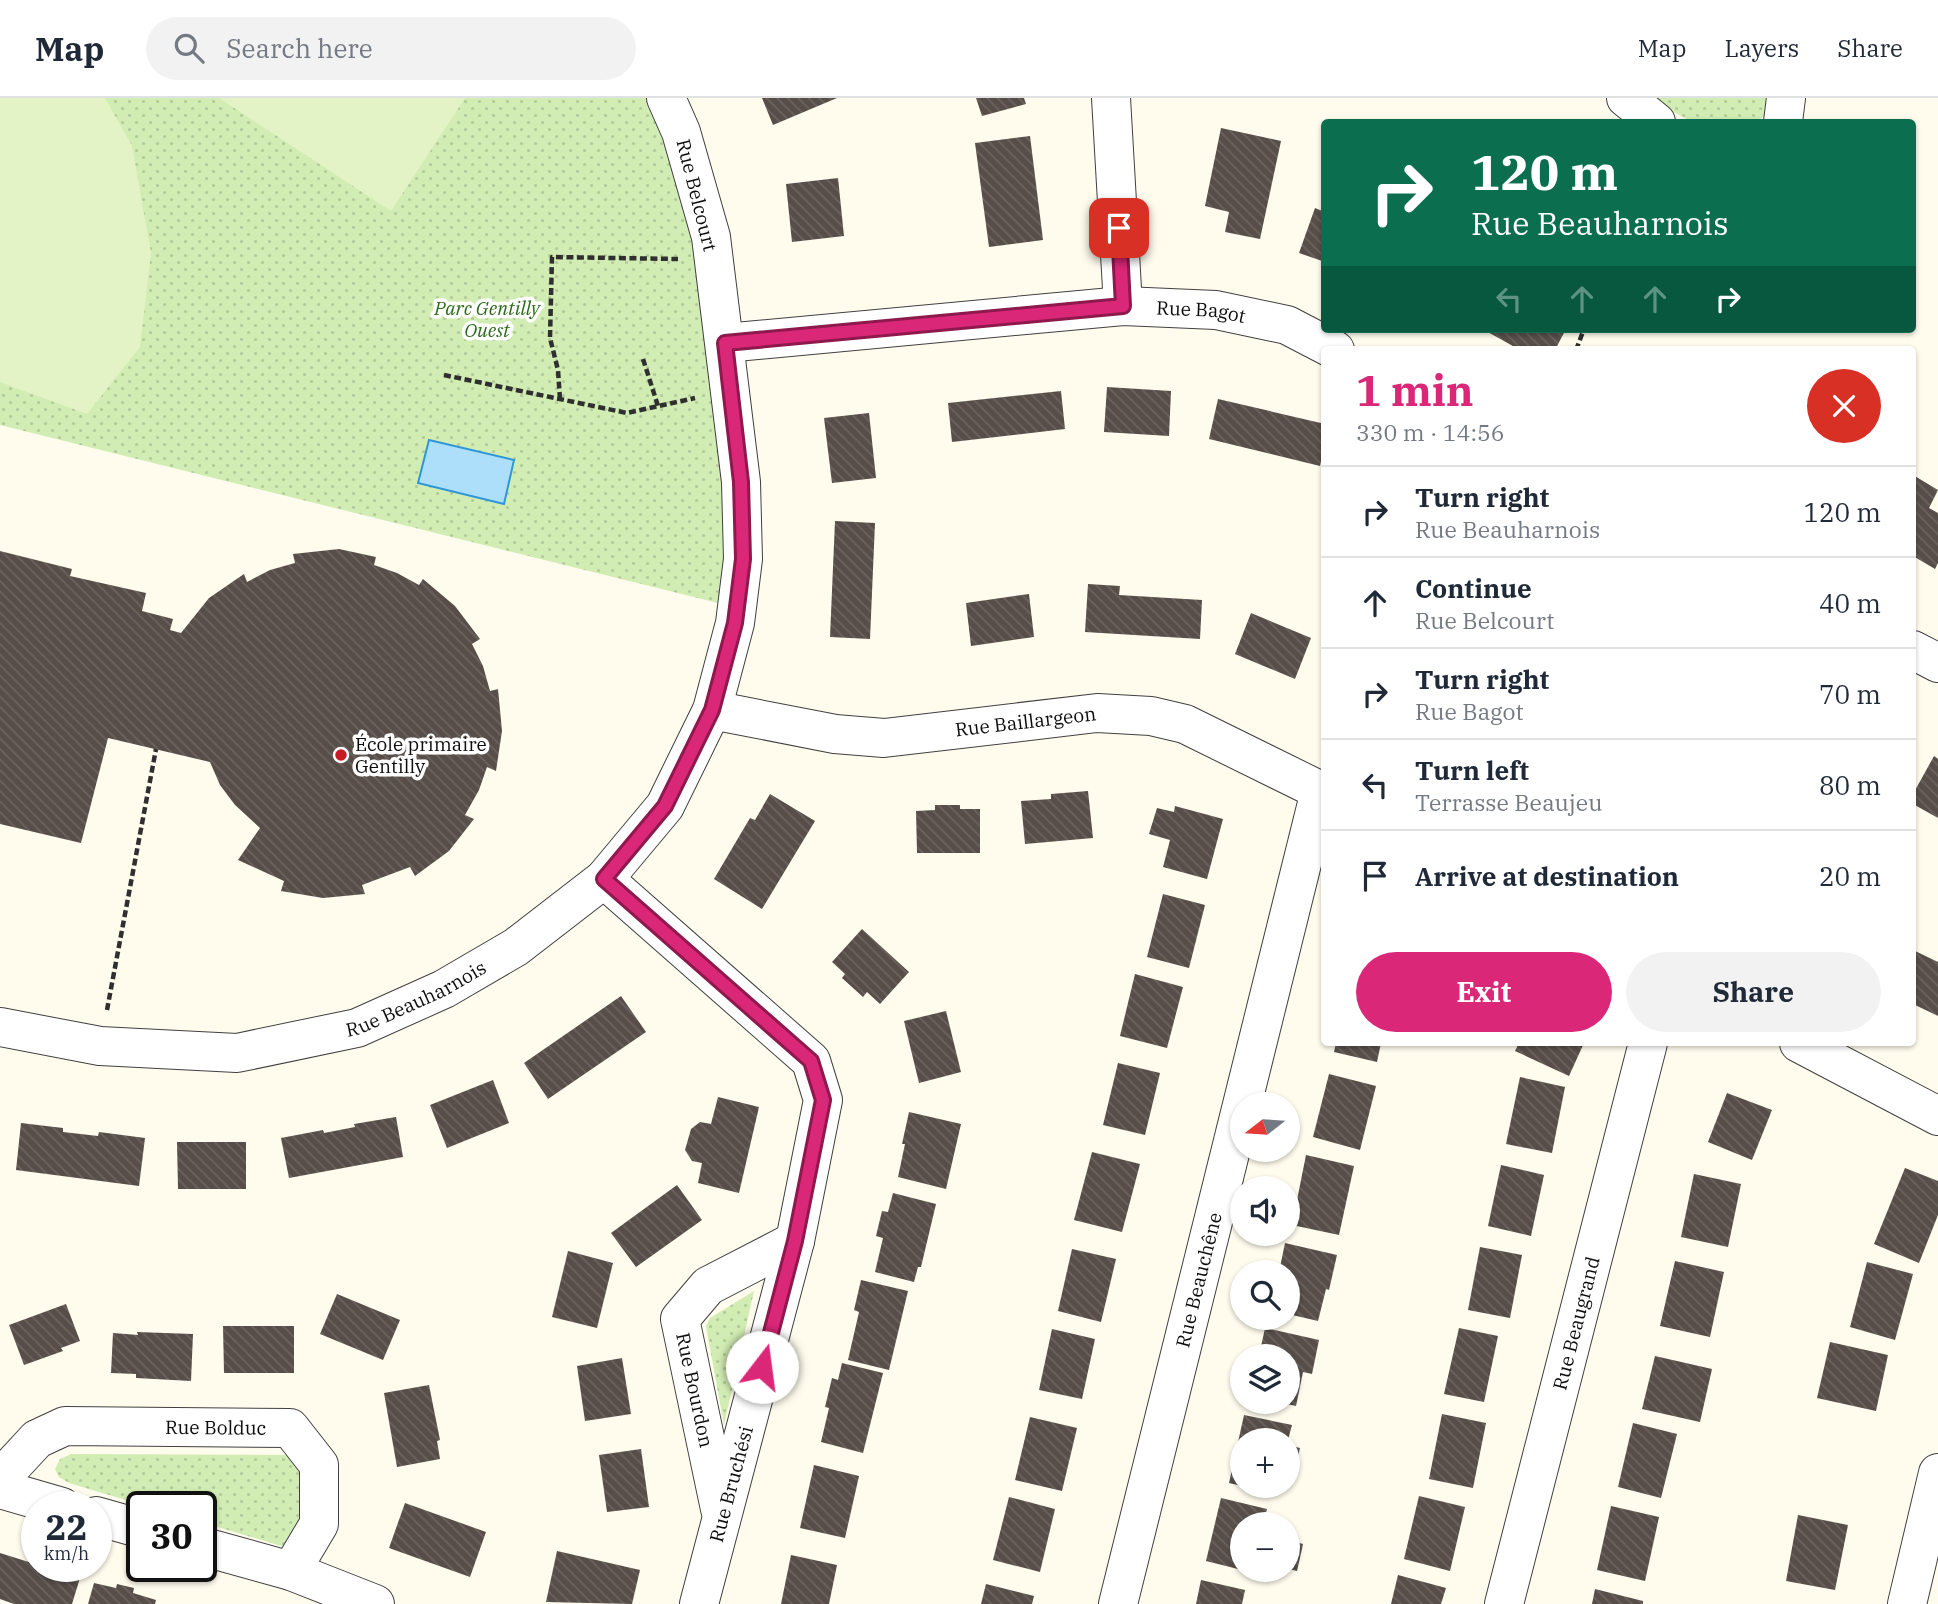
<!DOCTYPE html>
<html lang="en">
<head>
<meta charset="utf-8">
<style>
  :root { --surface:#fff; --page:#f2f2f3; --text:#1f2937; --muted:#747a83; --line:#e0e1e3; --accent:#db2777 }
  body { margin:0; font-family:"IBM Plex Serif",serif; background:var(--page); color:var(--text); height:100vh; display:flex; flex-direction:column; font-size:26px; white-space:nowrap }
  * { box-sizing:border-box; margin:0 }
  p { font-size:23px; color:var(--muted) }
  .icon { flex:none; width:38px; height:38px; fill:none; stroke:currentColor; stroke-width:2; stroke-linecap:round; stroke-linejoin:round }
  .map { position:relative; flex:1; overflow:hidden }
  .drawer { position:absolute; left:1321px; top:248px; width:595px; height:700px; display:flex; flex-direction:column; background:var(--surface); border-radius:7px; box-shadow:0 2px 5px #0004 }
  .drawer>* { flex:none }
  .hud { position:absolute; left:1321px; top:21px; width:595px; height:214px; border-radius:7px; box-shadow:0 2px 5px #0004; background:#0b6e4f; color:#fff; overflow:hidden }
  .needle { width:46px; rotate:253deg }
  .tools { position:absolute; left:1230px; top:994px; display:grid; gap:14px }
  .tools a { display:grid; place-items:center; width:70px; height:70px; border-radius:50%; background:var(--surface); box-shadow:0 2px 5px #0004; font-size:35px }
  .speed { position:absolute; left:21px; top:1393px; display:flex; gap:14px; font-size:35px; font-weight:700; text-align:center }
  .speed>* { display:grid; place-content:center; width:91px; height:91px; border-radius:50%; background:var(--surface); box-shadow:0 2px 5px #0004; line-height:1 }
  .speed small { font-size:18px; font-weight:400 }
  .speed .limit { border:4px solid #111; border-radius:10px; background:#fff; color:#111 }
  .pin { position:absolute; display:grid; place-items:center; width:60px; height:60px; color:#fff; margin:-30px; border-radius:14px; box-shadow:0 4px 10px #0006 }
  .me { position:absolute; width:77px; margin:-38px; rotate:15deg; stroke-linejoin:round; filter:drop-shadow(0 0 5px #0008) }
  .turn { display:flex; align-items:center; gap:24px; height:147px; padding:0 35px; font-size:32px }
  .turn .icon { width:91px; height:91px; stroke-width:2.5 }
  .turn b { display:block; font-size:49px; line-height:60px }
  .lanes { display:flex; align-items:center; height:66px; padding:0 35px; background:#0003; justify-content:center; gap:35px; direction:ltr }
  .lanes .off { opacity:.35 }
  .round { display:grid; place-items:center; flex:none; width:74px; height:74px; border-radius:37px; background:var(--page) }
  .head { display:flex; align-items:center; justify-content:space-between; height:119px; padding:0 35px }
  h1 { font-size:42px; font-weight:700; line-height:52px; color:var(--accent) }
  .button { display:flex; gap:14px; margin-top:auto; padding:14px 35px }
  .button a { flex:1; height:80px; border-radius:42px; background:var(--accent); color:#fff; font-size:28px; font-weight:700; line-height:80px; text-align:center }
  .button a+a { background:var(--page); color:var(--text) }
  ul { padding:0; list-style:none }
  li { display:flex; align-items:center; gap:21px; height:91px; padding:0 35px; border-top:2px solid var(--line) }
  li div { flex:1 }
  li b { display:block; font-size:26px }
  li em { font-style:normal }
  header { display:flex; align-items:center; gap:42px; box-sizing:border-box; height:98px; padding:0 35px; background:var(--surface); border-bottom:2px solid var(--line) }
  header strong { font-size:33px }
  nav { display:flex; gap:38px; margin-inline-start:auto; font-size:24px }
  .search { width:490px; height:63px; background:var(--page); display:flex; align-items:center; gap:18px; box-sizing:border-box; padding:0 24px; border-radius:38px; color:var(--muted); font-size:26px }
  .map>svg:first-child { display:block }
</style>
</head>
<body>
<header>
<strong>Map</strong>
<div class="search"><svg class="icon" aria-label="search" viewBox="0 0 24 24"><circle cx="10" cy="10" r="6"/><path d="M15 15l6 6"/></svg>Search here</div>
<nav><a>Map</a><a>Layers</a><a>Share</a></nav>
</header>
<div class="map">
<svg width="1938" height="1506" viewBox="0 0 1938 1506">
  <defs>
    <pattern id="grass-dots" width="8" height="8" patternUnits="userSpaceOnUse" patternTransform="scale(1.75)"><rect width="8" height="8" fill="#d2edb4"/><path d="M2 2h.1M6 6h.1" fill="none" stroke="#b3ca9a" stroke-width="1.8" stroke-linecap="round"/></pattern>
    <pattern id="building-back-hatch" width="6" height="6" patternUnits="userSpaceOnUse" patternTransform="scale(1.75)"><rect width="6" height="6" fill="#574e49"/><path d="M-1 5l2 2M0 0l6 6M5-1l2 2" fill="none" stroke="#6a635f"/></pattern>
  </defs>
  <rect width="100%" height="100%" fill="#fffbed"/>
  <g fill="url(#grass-dots)">
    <path d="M0,0H652L691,103L722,299L730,508L0,327Z"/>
    <path d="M1646,0H1771L1769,15L1756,24H1693Z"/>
    <path d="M754,1193L724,1327L706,1228L710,1220Z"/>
    <path d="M71,1356L294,1357L300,1359L309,1407L288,1450L201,1424V1409H149L69,1385L59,1379L55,1371L60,1361Z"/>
  </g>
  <g fill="#e4f3c6">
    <path d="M0,0H105L132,48L151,155L140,249L87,316L0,284Z"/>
    <path d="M219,0H465L391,113Z"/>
  </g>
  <path fill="#addffb" stroke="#2f97d8" stroke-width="2" d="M429,342L514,362L504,406L418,385Z"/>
  <g fill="url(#building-back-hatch)">
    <path d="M762,0H837L773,27Z"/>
    <path d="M976,0H1024L1026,6L982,18Z"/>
    <path d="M1221,30L1281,43L1260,141L1225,134L1229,114L1205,108Z"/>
    <path d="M1030,38L1043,142L989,149L975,45Z"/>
    <path d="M838,80L844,138L792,144L786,86Z"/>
    <path d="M1315,110L1325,114V164L1299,155Z"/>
    <path d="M1487,231H1566L1555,252H1520L1486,233Z"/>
    <path d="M1107,289L1171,293L1169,338L1104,334Z"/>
    <path d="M1061,293L1065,331L952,344L948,305Z"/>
    <path d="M1218,301L1325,326V346L1320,368L1209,341Z"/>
    <path d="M869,315L876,380L832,385L824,320Z"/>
    <path d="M1913,377L1938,392L1929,410L1938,415V465L1935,471L1913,458Z"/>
    <path d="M835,423L875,425L870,541L830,539Z"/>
    <path d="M339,451L376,459L374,467L397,475L419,487L423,481L455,508L480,541L472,546L483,568L490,593L498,591L502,633L496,673L487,669L479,692L465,717L474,721L449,753L415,778L410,769L362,787L365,796L323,800L281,793L284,783L238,762L260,730L235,707L220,687L210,664L108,640L81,745L0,726V453L72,471L70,478L146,495L142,513L173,521L170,532L181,535L209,500L244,476L247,484L270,472L295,465L293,456Z"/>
    <path d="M1088,486L1120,488L1119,497L1202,502L1200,541L1085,534Z"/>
    <path d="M1029,496L1034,539L971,548L966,505Z"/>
    <path d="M1251,515L1311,540L1295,581L1235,556Z"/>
    <path d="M1934,658L1938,661V720L1913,706V696Z"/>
    <path d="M1088,693L1093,740L1025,746L1021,703L1051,701V696Z"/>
    <path d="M770,696L815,723L762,811L714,781L750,720L755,722Z"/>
    <path d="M935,707H960V711H980V755H917L916,713L935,712Z"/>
    <path d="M1175,708L1223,721L1207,781L1163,769L1170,742L1149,736L1157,710L1174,714Z"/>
    <path d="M1163,796L1205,807L1189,870L1147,859Z"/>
    <path d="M862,831L909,874L880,906L867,894L863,899L842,880L845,876L832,864Z"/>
    <path d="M1913,852L1938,864V918L1913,906Z"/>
    <path d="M1135,876L1183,889L1167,950L1120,938Z"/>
    <path d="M621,898L646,934L548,1001L524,965Z"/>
    <path d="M946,913L961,974L919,985L904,923Z"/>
    <path d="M1336,945H1381L1377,964L1334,954Z"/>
    <path d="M1519,945H1584L1569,978L1515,953Z"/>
    <path d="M1118,965L1160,975L1145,1037L1103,1027Z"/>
    <path d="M1329,976L1376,988L1360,1052L1313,1039Z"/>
    <path d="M1520,979L1565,989L1552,1055L1506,1046Z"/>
    <path d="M493,982L509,1025L447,1050L430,1007Z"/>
    <path d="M1727,995L1772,1012L1752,1062L1708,1044Z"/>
    <path d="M718,999L759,1009L739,1095L698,1085L702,1065L692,1063L685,1052L691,1031L700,1024L711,1026Z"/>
    <path d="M909,1014L961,1026L946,1091L898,1079L905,1046H902Z"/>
    <path d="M396,1019L403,1059L289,1080L281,1040L323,1032L324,1035L355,1029L354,1026Z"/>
    <path d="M21,1025L63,1030V1034L98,1038L99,1034L145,1040L139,1088L16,1072Z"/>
    <path d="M177,1044H246V1091H178Z"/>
    <path d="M1092,1054L1140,1066L1122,1134L1074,1122Z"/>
    <path d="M1306,1057L1354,1068L1339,1137L1292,1127Z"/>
    <path d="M1501,1067L1544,1077L1531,1138L1488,1128Z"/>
    <path d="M1905,1070L1938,1083V1117L1919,1165L1874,1146Z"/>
    <path d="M1694,1076L1741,1086L1728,1149L1681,1139Z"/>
    <path d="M677,1087L702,1122L636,1169L611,1135Z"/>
    <path d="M893,1095L936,1106L921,1169H918L914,1184L875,1174L883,1140L876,1138L882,1113L888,1114Z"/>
    <path d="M1285,1145L1337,1157L1329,1192L1326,1191L1318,1223L1288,1216V1174H1279Z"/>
    <path d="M1480,1149L1522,1157L1510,1220L1468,1212Z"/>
    <path d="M1072,1151L1116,1161L1101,1224L1058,1213Z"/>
    <path d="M568,1153L613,1165L597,1230L552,1219Z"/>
    <path d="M1675,1163L1724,1174L1710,1239L1660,1228Z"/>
    <path d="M1867,1164L1913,1176L1895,1242L1850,1229Z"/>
    <path d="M861,1182L908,1193L889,1272L848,1262L859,1214L854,1212Z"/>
    <path d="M337,1196L400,1222L383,1262L320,1236Z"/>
    <path d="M66,1206L80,1243L61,1250L63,1253L24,1267L9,1227Z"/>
    <path d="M223,1228H294V1275H224Z"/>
    <path d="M1265,1230L1319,1242L1312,1276L1303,1274L1296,1308L1282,1305L1288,1304V1258H1259Z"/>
    <path d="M1459,1230L1498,1238L1484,1304L1444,1296Z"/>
    <path d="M1052,1231L1095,1241L1082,1301L1039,1292Z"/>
    <path d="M137,1234L193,1236L191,1283L136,1280V1276L111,1275L113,1235L138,1237Z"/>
    <path d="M1830,1244L1888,1257L1876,1313L1817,1300Z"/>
    <path d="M1655,1258L1712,1271L1700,1324L1642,1311Z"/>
    <path d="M622,1260L631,1316L585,1323L577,1268Z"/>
    <path d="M842,1265L883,1275L863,1355L821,1344L829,1310L825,1309L832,1280L838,1282Z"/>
    <path d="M429,1287L440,1342L437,1343L440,1361L397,1369L384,1295Z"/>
    <path d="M1442,1316L1486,1325L1473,1390L1429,1381Z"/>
    <path d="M1244,1317L1292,1327L1288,1342H1242V1388L1229,1385Z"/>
    <path d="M1030,1319L1077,1330L1062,1393L1015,1382Z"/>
    <path d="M1633,1325L1677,1336L1661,1400L1618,1389Z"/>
    <path d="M1288,1347L1300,1350L1296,1368L1288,1367Z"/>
    <path d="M641,1351L649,1409L607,1414L599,1357Z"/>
    <path d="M814,1367L859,1378L845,1440L800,1430Z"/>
    <path d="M1248,1388H1277L1276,1395Z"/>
    <path d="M1419,1398L1465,1409L1450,1473L1404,1461Z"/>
    <path d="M1009,1399L1055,1411L1040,1474L993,1462Z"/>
    <path d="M1221,1400L1267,1411L1263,1426H1242V1472L1206,1463Z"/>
    <path d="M405,1405L486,1434L470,1479L389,1450Z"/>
    <path d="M1611,1408L1659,1419L1645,1483L1597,1472Z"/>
    <path d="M1798,1417L1848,1427L1835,1492L1786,1483Z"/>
    <path d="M1288,1442L1303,1446L1297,1473L1288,1471Z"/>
    <path d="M557,1453L640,1472L632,1506L546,1504Z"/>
    <path d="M0,1455L80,1480L72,1506H14L0,1501Z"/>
    <path d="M791,1457L837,1467L829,1506H781Z"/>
    <path d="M1398,1477L1446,1490L1441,1506H1391Z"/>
    <path d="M1201,1482L1245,1492L1242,1506H1196Z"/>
    <path d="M94,1485L116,1490L117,1486L134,1490L133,1495L156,1502L155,1506H88Z"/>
    <path d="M986,1486L1034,1498L1032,1506H981Z"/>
    <path d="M1595,1491L1643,1503V1506H1592Z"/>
  </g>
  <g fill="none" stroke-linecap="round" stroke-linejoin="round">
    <g stroke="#404040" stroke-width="40">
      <g id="minor">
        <path d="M1111,0L1123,208"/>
        <path d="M1626,0L1656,24"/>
        <path d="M1783,24L1786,0"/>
        <path id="s1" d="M725,245L1123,208L1216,212L1287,227L1335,252"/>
        <path d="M1913,552L1938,565"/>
        <path id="s2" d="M712,612L835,636L884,640L1097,615L1151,618L1185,626L1325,695"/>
        <path d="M604,781L811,963L823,1002L795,1143L699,1506"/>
        <path id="s3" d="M0,929L100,948L237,955L357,930L444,891L516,849L604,781L665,708L712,612L735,525L743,461L741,384L711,139L681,34L666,0"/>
        <path d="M1799,945L1938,1018"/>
        <path id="s4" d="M0,1381L37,1341L65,1328L290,1330L319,1367V1426L291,1473"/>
        <path d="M0,1391L62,1409"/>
        <path d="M720,1411L680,1221L708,1188L795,1143"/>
        <path d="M96,1418L142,1431"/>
        <path d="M201,1448L291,1473L375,1506"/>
        <path id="s5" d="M1118,1506L1320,693"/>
        <path id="s6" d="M1504,1506L1648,945"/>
        <path d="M1907,1506L1938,1375"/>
      </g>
    </g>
    <g stroke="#2f2f2f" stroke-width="4.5" stroke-dasharray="7 3.5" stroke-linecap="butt">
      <path d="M1576,252L1584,231"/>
      <path d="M643,261L658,308"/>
      <path d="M444,277L627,315L695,300"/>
      <path d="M560,301L558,272L550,240L552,159L678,161"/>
      <path d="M107,912L156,651"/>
    </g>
    <use href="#minor" stroke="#fff" stroke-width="38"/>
  </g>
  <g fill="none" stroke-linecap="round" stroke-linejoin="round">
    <g stroke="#8e194d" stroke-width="18">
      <path id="route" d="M762,1269L795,1143L823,1002L811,963L604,781L665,708L712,612L735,525L743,461L741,384L725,245L1123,208L1119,130"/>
    </g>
    <use href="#route" stroke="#db2777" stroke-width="12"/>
  </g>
  <circle fill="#c81a26" stroke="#fff" stroke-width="2.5" cx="341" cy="657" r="7"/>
  <g text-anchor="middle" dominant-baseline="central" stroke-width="7" stroke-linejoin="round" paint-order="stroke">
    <g font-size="19" fill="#0d0d0d" stroke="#fff">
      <text transform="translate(697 97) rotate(76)">Rue Belcourt</text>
      <text stroke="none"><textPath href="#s1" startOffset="478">Rue Bagot</textPath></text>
      <text stroke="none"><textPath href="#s2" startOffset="317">Rue Baillargeon</textPath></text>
      <text stroke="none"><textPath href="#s3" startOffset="427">Rue Beauharnois</textPath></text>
      <text stroke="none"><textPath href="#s5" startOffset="334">Rue Beauchêne</textPath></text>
      <text stroke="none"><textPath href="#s6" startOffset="290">Rue Beaugrand</textPath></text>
      <text transform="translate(695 1292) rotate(78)">Rue Bourdon</text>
      <text stroke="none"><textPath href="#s4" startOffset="236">Rue Bolduc</textPath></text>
      <text transform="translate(731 1386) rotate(-75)">Rue Bruchési</text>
    </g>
    <g font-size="19" font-style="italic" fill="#2b6a18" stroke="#fff">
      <text x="487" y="210">Parc Gentilly<tspan x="487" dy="22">Ouest</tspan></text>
    </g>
    <g font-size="19" fill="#0d0d0d" stroke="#fff" text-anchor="start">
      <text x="355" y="646">École primaire<tspan x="355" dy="22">Gentilly</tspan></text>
    </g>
  </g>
</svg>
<div class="tools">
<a><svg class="needle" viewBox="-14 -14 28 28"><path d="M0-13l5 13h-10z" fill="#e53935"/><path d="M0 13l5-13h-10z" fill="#747a83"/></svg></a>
<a><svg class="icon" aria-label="sound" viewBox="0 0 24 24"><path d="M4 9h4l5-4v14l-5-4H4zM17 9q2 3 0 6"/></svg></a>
<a><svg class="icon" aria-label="search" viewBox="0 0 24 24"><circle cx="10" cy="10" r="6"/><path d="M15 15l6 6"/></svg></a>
<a><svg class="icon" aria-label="layers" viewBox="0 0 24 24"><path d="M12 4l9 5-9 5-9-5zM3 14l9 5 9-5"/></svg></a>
<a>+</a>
<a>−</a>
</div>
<div class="speed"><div>22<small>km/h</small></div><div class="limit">30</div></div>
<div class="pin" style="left:1119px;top:130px;background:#d93025"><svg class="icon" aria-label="arrive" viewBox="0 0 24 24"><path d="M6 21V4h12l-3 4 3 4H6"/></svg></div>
<svg class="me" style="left:762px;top:1269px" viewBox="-20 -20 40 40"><circle r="19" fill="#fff"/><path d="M0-13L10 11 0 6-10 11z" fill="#db2777"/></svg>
<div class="hud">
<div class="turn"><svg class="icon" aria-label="right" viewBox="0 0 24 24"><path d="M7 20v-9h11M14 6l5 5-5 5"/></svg><div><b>120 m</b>Rue Beauharnois</div></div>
<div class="lanes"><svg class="icon off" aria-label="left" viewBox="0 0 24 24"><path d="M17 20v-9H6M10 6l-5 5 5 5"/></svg><svg class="icon off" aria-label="ahead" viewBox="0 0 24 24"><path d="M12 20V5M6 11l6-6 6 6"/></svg><svg class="icon off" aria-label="ahead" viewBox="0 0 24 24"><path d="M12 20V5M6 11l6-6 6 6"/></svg><svg class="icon" aria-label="right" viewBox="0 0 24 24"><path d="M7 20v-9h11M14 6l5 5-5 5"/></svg></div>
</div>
<section class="drawer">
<div class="head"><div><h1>1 min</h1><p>330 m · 14:56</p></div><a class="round" style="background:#d93025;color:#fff"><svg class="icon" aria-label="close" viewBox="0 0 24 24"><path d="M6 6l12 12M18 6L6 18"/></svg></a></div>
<ul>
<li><svg class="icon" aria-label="right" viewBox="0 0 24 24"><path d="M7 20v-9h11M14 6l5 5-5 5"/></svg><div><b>Turn right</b><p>Rue Beauharnois</p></div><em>120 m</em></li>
<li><svg class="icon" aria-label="ahead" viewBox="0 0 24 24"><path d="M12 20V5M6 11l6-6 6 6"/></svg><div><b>Continue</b><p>Rue Belcourt</p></div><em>40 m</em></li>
<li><svg class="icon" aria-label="right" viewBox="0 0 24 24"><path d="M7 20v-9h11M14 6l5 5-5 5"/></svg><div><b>Turn right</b><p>Rue Bagot</p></div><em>70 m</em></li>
<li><svg class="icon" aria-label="left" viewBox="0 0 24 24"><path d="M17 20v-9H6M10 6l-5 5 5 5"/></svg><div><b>Turn left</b><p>Terrasse Beaujeu</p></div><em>80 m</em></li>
<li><svg class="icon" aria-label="arrive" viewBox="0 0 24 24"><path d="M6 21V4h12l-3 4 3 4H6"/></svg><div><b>Arrive at destination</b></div><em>20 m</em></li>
</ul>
<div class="button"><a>Exit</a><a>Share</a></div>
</section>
</div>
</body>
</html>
